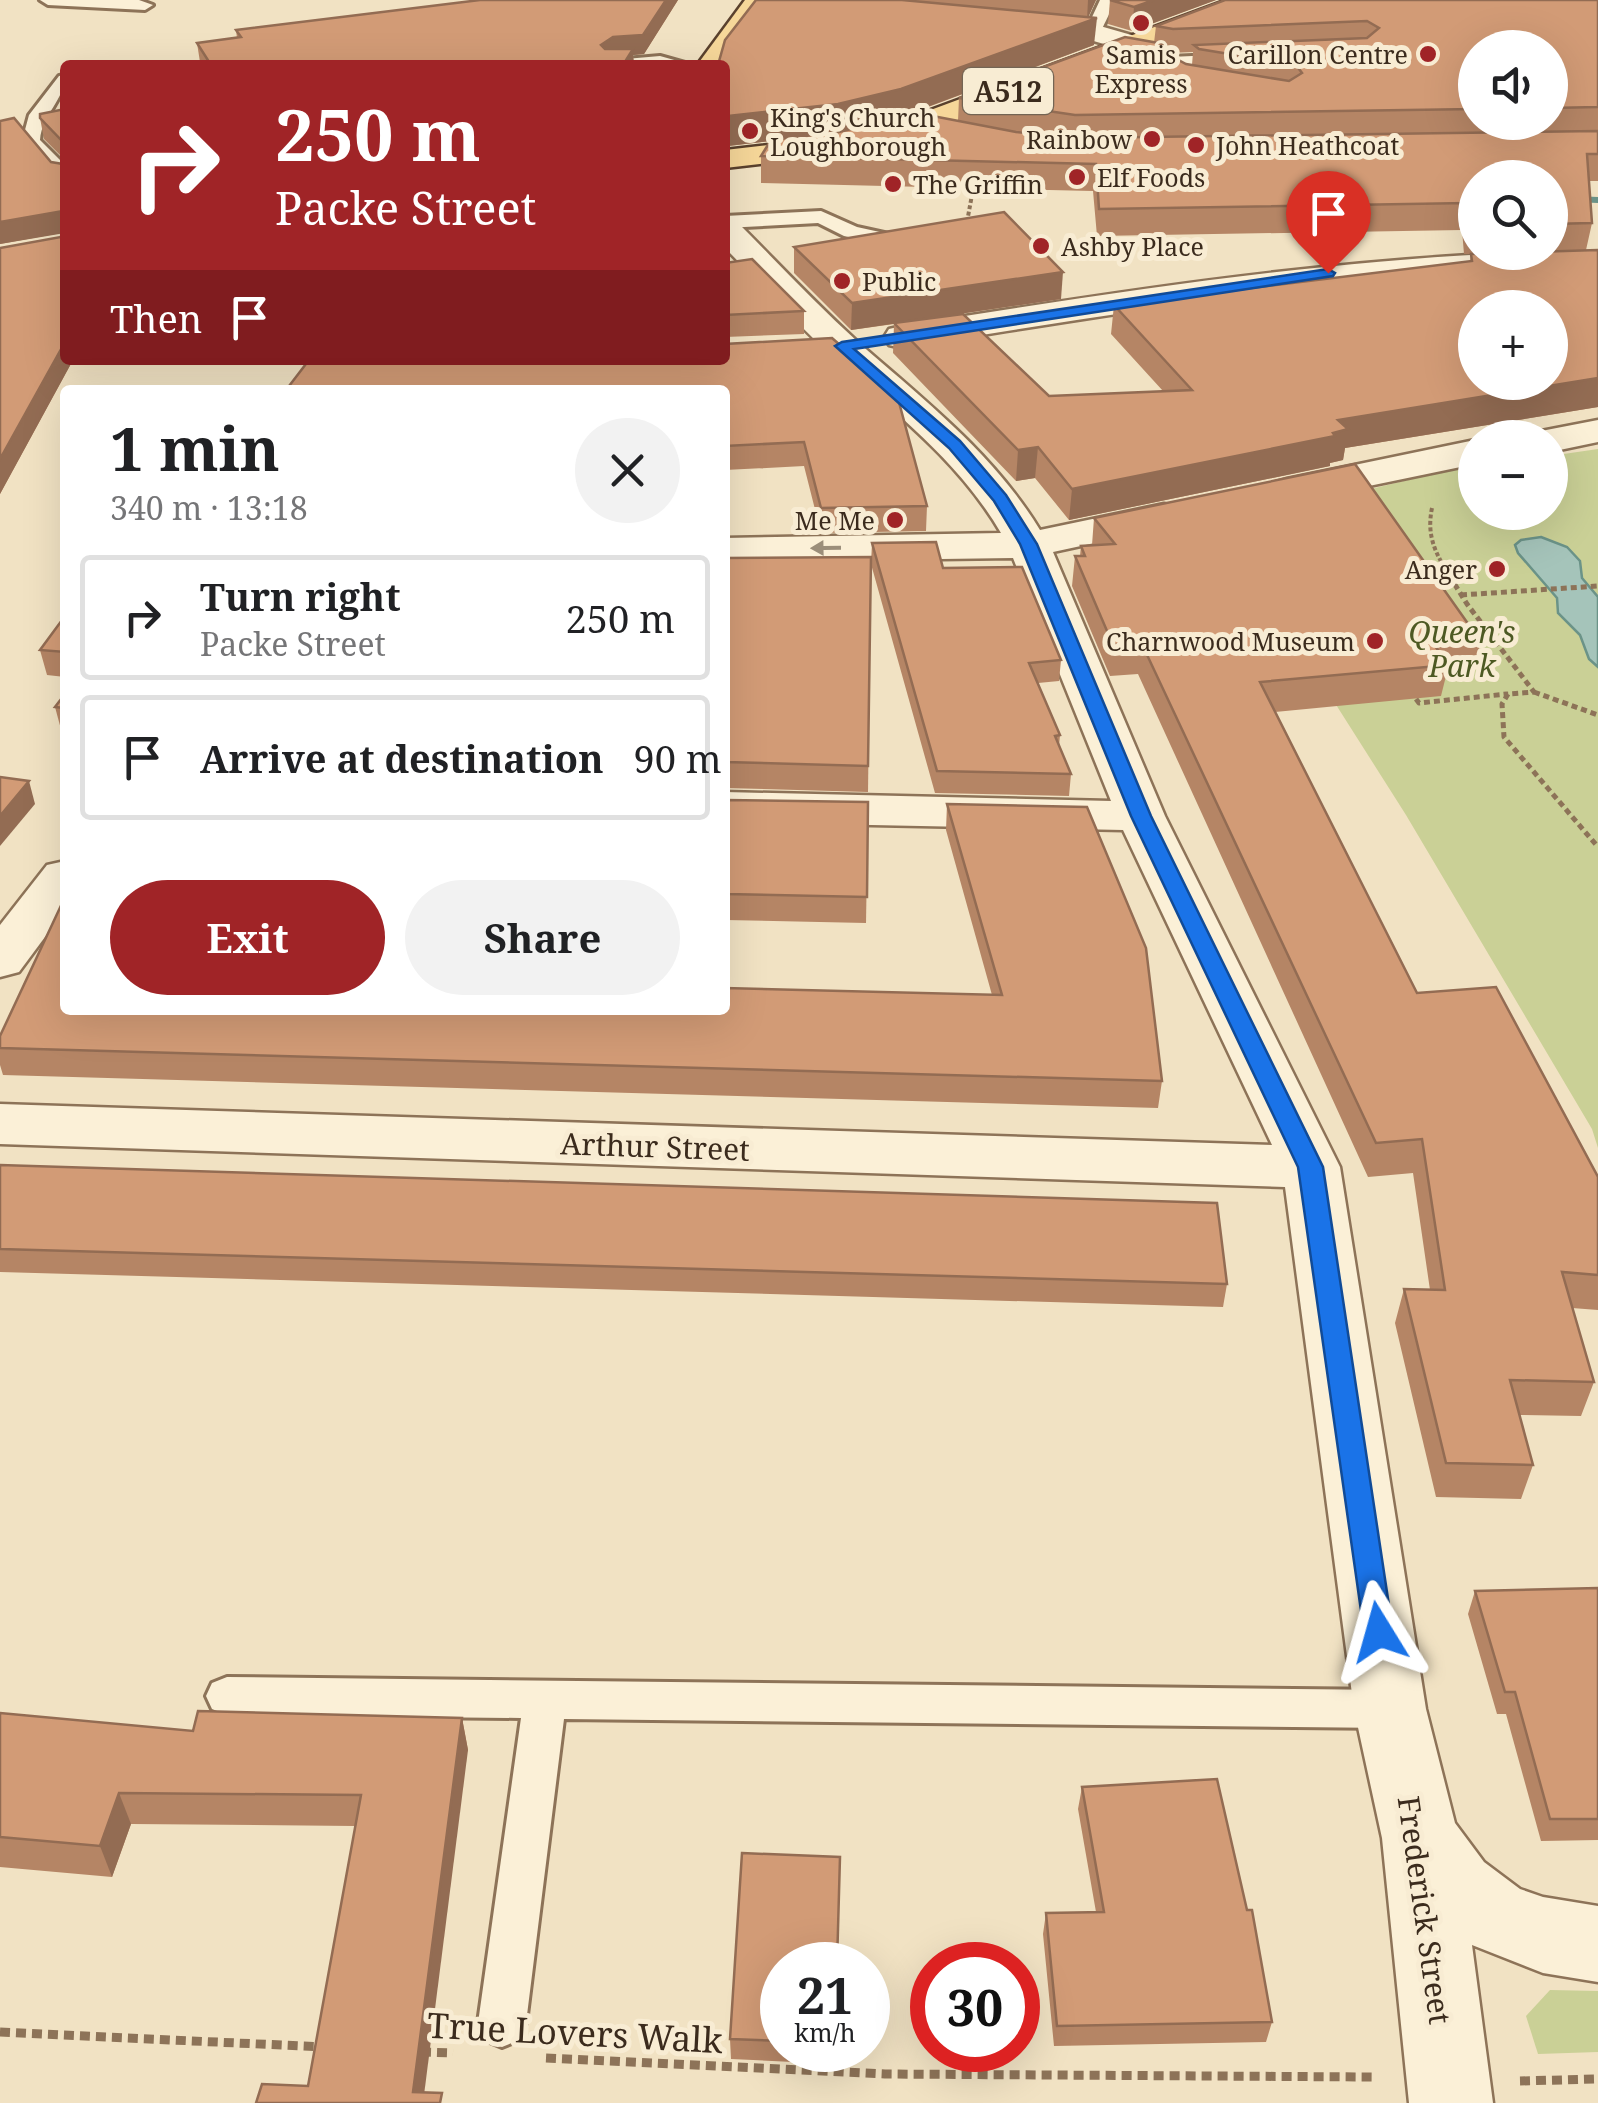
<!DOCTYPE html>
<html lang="en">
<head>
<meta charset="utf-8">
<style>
  :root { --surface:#fff; --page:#f2f2f2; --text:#202124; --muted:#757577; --line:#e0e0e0; --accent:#a02427 }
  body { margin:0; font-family:"Noto Serif",serif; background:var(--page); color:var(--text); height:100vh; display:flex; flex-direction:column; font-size:38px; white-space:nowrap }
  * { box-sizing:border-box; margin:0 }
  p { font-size:32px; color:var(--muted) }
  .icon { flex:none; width:55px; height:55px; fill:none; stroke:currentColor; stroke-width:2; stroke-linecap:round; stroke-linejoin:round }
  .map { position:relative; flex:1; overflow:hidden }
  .side { position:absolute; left:60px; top:385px; width:670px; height:630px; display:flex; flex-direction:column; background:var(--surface); border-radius:10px; box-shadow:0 10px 40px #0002 }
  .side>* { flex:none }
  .hud { position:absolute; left:60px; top:60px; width:670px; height:305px; border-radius:10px; box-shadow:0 10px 40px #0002; background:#a02427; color:#fff; overflow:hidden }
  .buttons { position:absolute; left:1458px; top:30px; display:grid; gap:20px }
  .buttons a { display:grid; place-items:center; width:110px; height:110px; border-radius:50%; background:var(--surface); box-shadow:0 10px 40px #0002; font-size:50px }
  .speed { position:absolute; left:760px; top:1942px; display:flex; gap:20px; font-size:50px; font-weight:700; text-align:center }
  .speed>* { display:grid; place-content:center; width:130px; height:130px; border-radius:50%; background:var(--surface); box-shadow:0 10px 40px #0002; line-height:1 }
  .speed small { font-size:25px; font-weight:400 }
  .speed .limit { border:15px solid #d22; background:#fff; color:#111 }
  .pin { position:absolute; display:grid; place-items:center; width:85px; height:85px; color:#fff; margin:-102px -42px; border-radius:50% 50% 50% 0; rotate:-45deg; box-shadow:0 0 10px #0007 }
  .pin .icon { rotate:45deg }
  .me { position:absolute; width:110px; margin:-55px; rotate:352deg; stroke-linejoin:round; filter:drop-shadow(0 0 8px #0008) }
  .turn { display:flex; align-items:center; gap:35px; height:210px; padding:0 50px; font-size:45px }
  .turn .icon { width:130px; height:130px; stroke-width:2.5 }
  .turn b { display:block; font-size:70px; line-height:85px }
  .then { display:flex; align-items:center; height:95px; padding:0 50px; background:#0003; gap:20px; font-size:38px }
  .round { display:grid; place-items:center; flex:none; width:105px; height:105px; border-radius:52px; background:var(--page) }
  .head { display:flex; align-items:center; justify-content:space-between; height:170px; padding:0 50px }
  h1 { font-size:60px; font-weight:700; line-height:75px }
  .cta { display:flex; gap:20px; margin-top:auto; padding:20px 50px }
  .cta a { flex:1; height:115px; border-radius:60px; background:var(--accent); color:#fff; font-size:40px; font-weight:700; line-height:115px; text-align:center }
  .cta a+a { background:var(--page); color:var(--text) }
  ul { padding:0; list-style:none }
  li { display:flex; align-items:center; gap:30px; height:125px; margin:0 20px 15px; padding:0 30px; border:5px solid var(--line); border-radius:10px }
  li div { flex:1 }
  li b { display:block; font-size:38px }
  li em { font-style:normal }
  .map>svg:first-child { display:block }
</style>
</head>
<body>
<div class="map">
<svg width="1598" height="2103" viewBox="0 0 1598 2103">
  <rect width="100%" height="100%" fill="#f1e2c3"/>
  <g fill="#cad096">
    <path d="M1598,449V1148L1592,1129L1406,815L1222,525L1437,473L1475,467V512H1550V456Z"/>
    <path d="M1550,1990L1598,1991V2052L1538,2054L1526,2016Z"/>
  </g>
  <path fill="#a5c4ba" stroke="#6b9388" stroke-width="2.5" d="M1541,537L1567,547L1580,561L1582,578L1598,597V667L1589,659L1580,635L1558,613L1557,598L1518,553L1515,545L1521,540Z"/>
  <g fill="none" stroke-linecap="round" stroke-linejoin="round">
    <path fill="#6b9388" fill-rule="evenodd" d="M1550,195L1598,197V203L1550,201Z"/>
    <g stroke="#8d7358" stroke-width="6">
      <g id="service">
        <path d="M40,0H139L153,5L145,10L48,5Z"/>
        <path d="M1100,0H1116L1099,35H1087L1085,32Z"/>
        <path d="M1137,49L1170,57L1237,54L1245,59L1237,64L1170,67L1131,57V51Z"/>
        <path d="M660,56L692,65H606L614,60Z"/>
        <path d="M65,75C65,100 42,114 40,140L65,165V182L58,180L22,141L29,115L59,76Z"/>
        <path d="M821,211L857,227L898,236L901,240L891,246L844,236L818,223L725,228V216Z"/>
        <path d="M227,1677L1390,1690L1405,1695L1412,1709L1405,1723L1390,1728L564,1719L526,2023L519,2040L502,2047L485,2040L478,2023L521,1718L227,1715L212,1709L206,1696L212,1683Z"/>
      </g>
    </g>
    <g stroke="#8d7358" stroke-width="5">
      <g id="minor">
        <path d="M1019,17L1093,24L1142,38L1146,44L1132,52L1090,40L1009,31L1005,25Z"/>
        <path d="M725,219L737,222C777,262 816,304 858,342C925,401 993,453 1040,530L1164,504L1178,507L1184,516L1178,525L1053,552L1165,816L1340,1167L1426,1709L1455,1823L1484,1862L1520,1889L1543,1897L1598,1906V1982L1543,1973L1472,1945L1493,2103H1409L1382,1838L1354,1709L1285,1187L0,1144V1104L1272,1145L1123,830L725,822V792L1111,801L1013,558L725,562V538L1001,533C959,461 894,412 833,357C795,322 761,284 725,248Z"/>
        <path d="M1510,253L1598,254V274C1363,272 1134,310 902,348L889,345L884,337L889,329L902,326C1104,294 1305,262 1510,253Z"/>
        <path d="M1598,420V442L1550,452V438H1533L1536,432Z"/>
        <path d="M1475,440V464L1287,503L1273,499L1267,491L1273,483L1287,479Z"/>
        <path d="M65,861V910L19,972L0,977V925L47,865Z"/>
      </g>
    </g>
    <g stroke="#5a412d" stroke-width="5">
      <g id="primary">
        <path d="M745,0H771L725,65H697Z"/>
        <path d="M1227,0H1264L1260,6L923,133L838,155L725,168V150L838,137L901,121Z"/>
      </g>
    </g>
    <g stroke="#8d7358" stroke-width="4" stroke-dasharray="4 2.5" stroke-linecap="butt">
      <path d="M967,222L974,184"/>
      <path d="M1432,508C1427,532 1433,549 1446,570"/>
    </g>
    <g stroke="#8d7358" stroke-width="5" stroke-dasharray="6 4" stroke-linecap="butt">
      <path d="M1444,567L1467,604L1534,692L1508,694L1502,704L1504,737L1598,847"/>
      <path d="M1461,595L1598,586"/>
      <path d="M1534,692L1598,715"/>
      <path d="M1416,699L1419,703L1507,694"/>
    </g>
    <g stroke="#8d7358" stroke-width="9" stroke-dasharray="10 6" stroke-linecap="butt">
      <path d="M0,2032L323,2047"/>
      <path d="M421,2052L453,2053"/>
      <path d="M546,2058L885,2074L1373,2077"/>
      <path d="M1520,2081L1598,2079"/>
    </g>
    <use href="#service" fill="#fbf0d7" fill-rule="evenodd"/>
    <use href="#minor" fill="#fbf0d7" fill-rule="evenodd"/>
    <use href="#primary" fill="#f6d799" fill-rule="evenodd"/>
  </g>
  <g fill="#b58565" fill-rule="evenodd">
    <path d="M480,0H678L644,54L633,55L634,65H201L200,62L197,43L237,38L236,30Z"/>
    <path d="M756,0H1096L1088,17L1094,45L904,116L958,121L959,98L1154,43L1156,26L1598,0V181H1589L1592,223L1586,250H1598V407L1345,448L1343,460L1330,463V466L1069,520L1035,478L1016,481L893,353L894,324L851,330L794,273V247L1061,299L938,317L1049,396L1163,391L1111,334L1114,305L1470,262L1471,254H1464L1462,230L1097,236L1093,191L761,183V156L770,141L728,146L725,144V65ZM1475,48H1550V122H1475ZM1193,52L1192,65L1186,64L1173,57L1170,53ZM1475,178H1550V252H1475Z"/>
    <path d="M1110,0H1216L1132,31L1108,24Z"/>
    <path d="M65,109V360H73L0,494V248L61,237V233L0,244V121L14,118L51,162L63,164V158L44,139L40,118V114Z"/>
    <path d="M725,263L804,311V334L725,337Z"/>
    <path d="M725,360L927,506L926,531L821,533L804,466L725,470Z"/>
    <path d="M1094,518L1481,642L1473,673L1446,676L1441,696L1275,712L1417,993L1598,1177V1310L1572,1308L1594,1382L1581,1416L1519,1415L1533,1465L1521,1499L1436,1497L1395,1323L1404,1289L1430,1290L1413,1173L1368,1177L1138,674L1110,676L1072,586L1075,556H1080L1081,546L1092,545Z"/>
    <path d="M872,543L943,568L1061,660L1059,681L1038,683L1060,735L1059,746L1071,774L1069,796L935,793L871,564Z"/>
    <path d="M871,557L868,792L725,788V558Z"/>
    <path d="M65,616V677L47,675L40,650Z"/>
    <path d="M65,694V733H62L55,707Z"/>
    <path d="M725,800L868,802L866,923L725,920Z"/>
    <path d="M947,804L1162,1081L1158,1108L3,1075L0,1065V1036L65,1010L992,995L946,830Z"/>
    <path d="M0,1165L1227,1284L1223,1307L0,1272Z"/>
    <path d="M1598,1588V1840L1541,1841L1506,1714H1497L1468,1614L1475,1591Z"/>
    <path d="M0,1713L193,1731L462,1718L468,1750L308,2086L355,1826L131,1824L112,1877L0,1867Z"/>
    <path d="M1082,1787L1272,2022L1266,2042L1054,2046L1043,1934L1046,1913L1096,1912L1078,1809Z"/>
    <path d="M782,1965V2050H835L834,2064L731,2059L730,2039Z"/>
  </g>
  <g fill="#936c53">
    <path d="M666,0H678L644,54L633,55L634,65H623L601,45Z"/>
    <path d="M1088,0H1096L1087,20Z"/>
    <path d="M1154,0H1216L1132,31L1134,7Z"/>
    <path d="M1097,18L1094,45L900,117L837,133L728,146V116Z"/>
    <path d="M63,211L65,233L0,244V222Z"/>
    <path d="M1063,272L1061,299L851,330L852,303Z"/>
    <path d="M65,342V360H73L0,494V459Z"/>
    <path d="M1598,378V407L1345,448L1343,460L1330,463V466L1069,520L1072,489L1338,420Z"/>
    <path d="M1038,447L1035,478L1016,481L1018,450Z"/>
    <path d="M29,781L35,804L0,846V816Z"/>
    <path d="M462,1718L468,1750L423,2103L413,2092Z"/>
    <path d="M119,1793L131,1824L112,1877L100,1846Z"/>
  </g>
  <g fill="#d29b76" stroke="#936c53" stroke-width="2.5" fill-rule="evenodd">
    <path d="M480,0H666L643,35L613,37L601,45L605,49H633L623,65H211L197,43L241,37L236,30Z"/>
    <path d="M756,0H902L1097,18L901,89L838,104L728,116L725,115V65H718L725,40Z"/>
    <path d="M1110,0H1154L1134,7Z"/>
    <path d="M1225,0H1598V107L1550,108V48H1475V109L1075,115L959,98L1125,37L1164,44L1173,57L1186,64L1289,81L1302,73L1296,65L1199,49L1194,45L1367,38L1379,28L1367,21L1173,29L1156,26Z"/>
    <path d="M65,109V342L0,459V248L61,237L63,211L0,222V121L14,118L51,162L63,164V142L40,118V114Z"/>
    <path d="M917,113L1016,132L1075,138L1598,131V154H1587L1592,223L1550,224V178H1475V226H1469L1467,203L1099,209L1096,164L761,156L771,140L839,132Z"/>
    <path d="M1004,212L1063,272L852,303L794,247Z"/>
    <path d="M1598,250V378L1338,420L1348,429L1333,433L1335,436L1072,489L1038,447L1018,450L894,323L963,314L1049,396L1192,390L1114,305L1472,261L1471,254ZM1475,308H1550V382H1475Z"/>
    <path d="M752,259L804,311L725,315V263Z"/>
    <path d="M832,338L897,395L927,506L821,508L804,442L725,446V390H286L309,360H725V344Z"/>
    <path d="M1355,464L1481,642L1435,646L1449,665L1260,682L1417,993L1496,987L1598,1177V1275L1562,1272L1594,1382L1510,1380L1533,1465L1446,1463L1404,1289L1445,1290L1422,1139L1376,1143L1141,642L1113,645L1075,556H1085L1081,546L1115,544L1094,518Z"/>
    <path d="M936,542L943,568L1022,567L1061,660L1029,663L1060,735L1055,736L1071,774L937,771L872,543Z"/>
    <path d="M871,557L868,766L725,762V558Z"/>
    <path d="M65,616V652L40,650Z"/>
    <path d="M65,694V708L55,707Z"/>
    <path d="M0,777L29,781L0,816Z"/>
    <path d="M725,800L868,802L867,897L725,894Z"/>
    <path d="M947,804L1087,807L1146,948L1162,1081L0,1048V1036L65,897V1010H725V988L1002,995Z"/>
    <path d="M0,1165L1217,1203L1227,1284L0,1249Z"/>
    <path d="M1598,1588V1819H1550L1515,1692H1505L1475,1591Z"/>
    <path d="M198,1711L462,1718L413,2092L442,2093L440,2103H256L262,2084L308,2086L361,1795L119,1793L100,1846L0,1837V1713L193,1731Z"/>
    <path d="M1217,1779L1247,1910H1252L1272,2022L1057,2026L1046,1913L1104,1912L1082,1787Z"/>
    <path d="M742,1853L840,1857L837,1965H782V2041L730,2039Z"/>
  </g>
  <defs><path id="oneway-solid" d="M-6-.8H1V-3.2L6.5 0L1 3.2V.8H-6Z" transform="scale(2.5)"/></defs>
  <use fill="#9b8e7a" href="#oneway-solid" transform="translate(826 548) rotate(179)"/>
  <path fill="#1a73e8" stroke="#114b97" stroke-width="2.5" d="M1328,269L1335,273L1333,276L854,349L960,441L1006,495L1037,544L1151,816L1323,1167L1393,1632L1389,1641L1379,1644L1368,1641L1364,1632L1298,1167L1131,816L1020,544L994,501L949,448L835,346L842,342Z"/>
  <g fill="#a02427" stroke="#f8ecd3" stroke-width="4">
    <circle cx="1141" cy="23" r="10"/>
    <circle cx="1428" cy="54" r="10"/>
    <circle cx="750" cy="131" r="10"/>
    <circle cx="1152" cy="139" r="10"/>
    <circle cx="1196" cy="145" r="10"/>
    <circle cx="1077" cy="177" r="10"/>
    <circle cx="893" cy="184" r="10"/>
    <circle cx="1041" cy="246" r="10"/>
    <circle cx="842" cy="281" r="10"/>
    <circle cx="895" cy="520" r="10"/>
    <circle cx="1497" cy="569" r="10"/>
    <circle cx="1375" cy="641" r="10"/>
  </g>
  <g text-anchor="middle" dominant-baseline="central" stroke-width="10" stroke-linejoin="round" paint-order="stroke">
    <g font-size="25" fill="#3b2b1d" stroke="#f8ecd3" text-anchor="start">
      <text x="1141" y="54" text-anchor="middle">Samis<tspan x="1141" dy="29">Express</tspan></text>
      <text x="1408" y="54" text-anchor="end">Carillon Centre</text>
      <text x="770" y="117">King's Church<tspan x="770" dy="29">Loughborough</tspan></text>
      <text x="1132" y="139" text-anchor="end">Rainbow</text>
      <text x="1216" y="145">John Heathcoat</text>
      <text x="1097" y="177">Elf Foods</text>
      <text x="913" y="184">The Griffin</text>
      <text x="1061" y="246">Ashby Place</text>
      <text x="862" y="281">Public</text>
      <text x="875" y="520" text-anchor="end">Me Me</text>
      <text x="1477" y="569" text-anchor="end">Anger</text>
      <text x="1355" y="641" text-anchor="end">Charnwood Museum</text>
    </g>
    <rect fill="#f8ecd3" stroke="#746554" stroke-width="2.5" x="963" y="68" width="90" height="46" rx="8"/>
    <g font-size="28" font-weight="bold" fill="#3b2b1d">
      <text x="1008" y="91">A512</text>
    </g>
    <g font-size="30" font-style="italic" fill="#4d5923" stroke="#f8ecd3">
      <text x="1462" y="631">Queen's<tspan x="1462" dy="34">Park</tspan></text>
    </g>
    <g font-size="30" fill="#3b2b1d" stroke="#f8ecd3">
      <text transform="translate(655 1146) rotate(2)">Arthur Street</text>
      <text transform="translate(1425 1910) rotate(82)">Frederick Street</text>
    </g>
    <g font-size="35" fill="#3b2b1d" stroke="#f8ecd3">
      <text transform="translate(575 2032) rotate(3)">True Lovers Walk</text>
    </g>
  </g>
</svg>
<div class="buttons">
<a><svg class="icon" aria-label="sound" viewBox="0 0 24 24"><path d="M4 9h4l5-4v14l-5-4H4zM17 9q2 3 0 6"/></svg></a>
<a><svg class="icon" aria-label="search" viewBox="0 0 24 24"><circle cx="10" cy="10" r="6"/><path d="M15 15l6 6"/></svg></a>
<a>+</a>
<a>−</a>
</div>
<div class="speed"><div>21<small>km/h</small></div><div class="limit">30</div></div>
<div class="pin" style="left:1328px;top:273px;background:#d93025"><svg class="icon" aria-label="arrive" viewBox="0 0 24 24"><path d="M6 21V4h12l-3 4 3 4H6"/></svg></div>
<svg class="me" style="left:1379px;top:1632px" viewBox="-20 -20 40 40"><path d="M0-17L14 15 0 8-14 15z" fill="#1a73e8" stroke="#fff" stroke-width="4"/></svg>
<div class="hud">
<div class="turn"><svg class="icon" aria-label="right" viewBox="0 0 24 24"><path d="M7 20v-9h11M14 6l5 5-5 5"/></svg><div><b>250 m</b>Packe Street</div></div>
<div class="then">Then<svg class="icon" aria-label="arrive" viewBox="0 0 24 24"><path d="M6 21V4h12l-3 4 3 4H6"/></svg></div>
</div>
<section class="side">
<div class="head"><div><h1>1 min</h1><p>340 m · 13:18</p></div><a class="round"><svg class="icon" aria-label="close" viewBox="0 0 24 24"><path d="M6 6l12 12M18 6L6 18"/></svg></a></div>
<ul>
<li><svg class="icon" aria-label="right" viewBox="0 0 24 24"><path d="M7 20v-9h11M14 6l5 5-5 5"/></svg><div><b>Turn right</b><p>Packe Street</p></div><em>250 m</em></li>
<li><svg class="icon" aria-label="arrive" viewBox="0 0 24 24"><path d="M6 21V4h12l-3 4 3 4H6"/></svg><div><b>Arrive at destination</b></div><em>90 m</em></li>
</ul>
<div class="cta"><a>Exit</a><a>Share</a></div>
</section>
</div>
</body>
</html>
